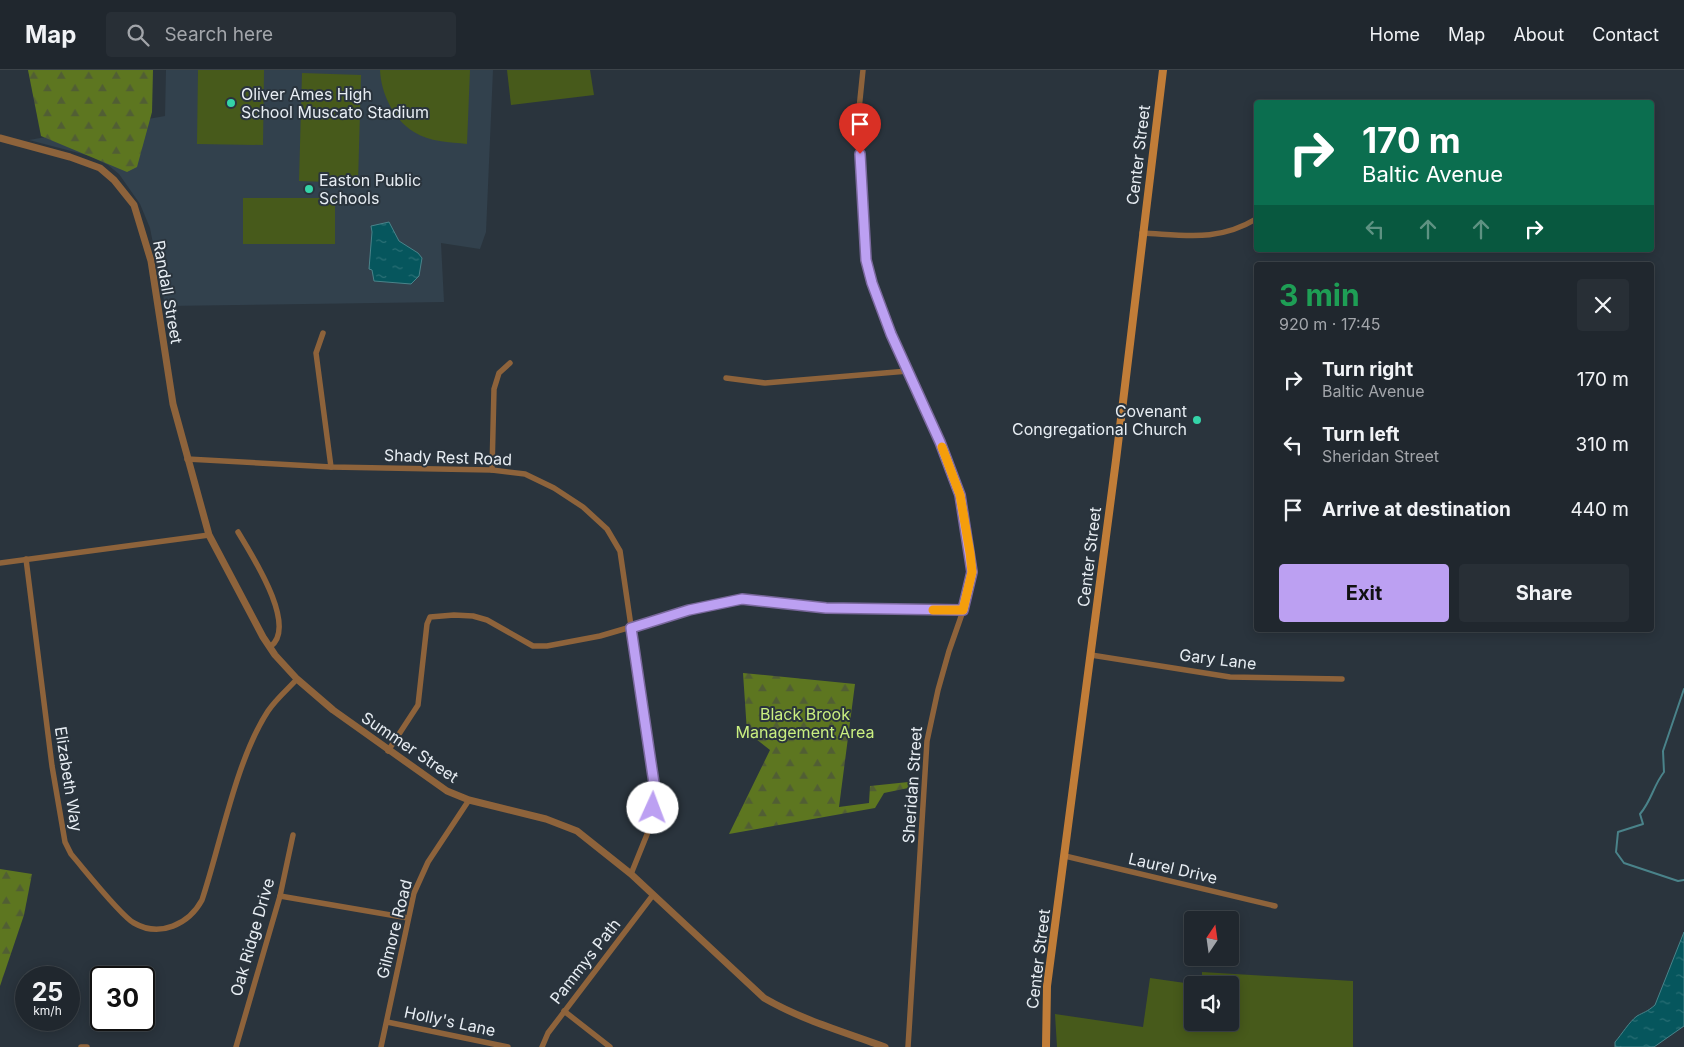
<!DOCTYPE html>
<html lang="en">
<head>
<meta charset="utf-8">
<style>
  :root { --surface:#20272e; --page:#282f36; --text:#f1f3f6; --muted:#a2a5aa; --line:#3d444a; --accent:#bca0f2 }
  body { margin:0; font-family:Inter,sans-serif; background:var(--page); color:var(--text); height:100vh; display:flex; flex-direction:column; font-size:19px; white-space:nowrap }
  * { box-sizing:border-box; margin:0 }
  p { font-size:16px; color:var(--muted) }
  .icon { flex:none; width:28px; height:28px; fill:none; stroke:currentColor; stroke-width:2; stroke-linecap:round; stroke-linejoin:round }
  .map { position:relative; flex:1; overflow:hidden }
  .sheet { position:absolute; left:1254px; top:192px; width:400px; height:370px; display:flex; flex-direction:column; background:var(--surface); border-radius:5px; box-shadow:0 2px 12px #0003,0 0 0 1px var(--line) }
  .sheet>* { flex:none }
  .top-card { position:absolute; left:1254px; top:30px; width:400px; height:152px; border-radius:5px; box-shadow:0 2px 12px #0003,0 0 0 1px var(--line); background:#0b6e4f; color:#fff; overflow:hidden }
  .needle { width:32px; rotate:13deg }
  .controls { position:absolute; left:1184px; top:841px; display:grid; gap:10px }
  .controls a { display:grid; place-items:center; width:55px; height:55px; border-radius:5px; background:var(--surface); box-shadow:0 2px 12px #0003,0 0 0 1px var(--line); font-size:25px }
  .speed { position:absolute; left:15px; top:896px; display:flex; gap:10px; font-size:25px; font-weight:700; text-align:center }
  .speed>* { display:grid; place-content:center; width:65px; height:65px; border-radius:50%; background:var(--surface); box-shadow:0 2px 12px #0003,0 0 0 1px var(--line); line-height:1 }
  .speed small { font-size:12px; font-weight:400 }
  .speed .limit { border:2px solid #111; border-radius:8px; background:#fff; color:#111 }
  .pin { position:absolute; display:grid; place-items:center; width:42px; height:42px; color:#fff; margin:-51px -21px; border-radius:50% 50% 50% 0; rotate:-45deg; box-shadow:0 0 5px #0007 }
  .pin .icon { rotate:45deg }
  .me { position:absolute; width:55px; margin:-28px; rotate:2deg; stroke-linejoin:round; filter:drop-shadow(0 0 4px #0008) }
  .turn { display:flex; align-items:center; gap:18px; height:105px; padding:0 25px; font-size:22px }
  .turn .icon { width:65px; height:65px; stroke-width:2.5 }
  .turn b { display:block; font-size:35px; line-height:42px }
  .lanes { display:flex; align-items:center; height:48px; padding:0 25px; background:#0003; justify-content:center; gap:25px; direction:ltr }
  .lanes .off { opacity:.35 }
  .round { display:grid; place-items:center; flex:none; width:52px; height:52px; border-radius:5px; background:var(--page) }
  .head { display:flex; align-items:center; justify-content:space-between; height:85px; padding:0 25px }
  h1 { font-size:30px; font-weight:700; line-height:38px; color:#1e9e55 }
  .primary-button { display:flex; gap:10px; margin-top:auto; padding:10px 25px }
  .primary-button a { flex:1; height:58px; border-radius:5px; background:var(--accent); color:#111; font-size:20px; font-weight:700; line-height:58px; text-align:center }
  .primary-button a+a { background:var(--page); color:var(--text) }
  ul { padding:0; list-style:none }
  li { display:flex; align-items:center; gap:15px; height:65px; padding:0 25px }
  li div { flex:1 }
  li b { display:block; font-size:19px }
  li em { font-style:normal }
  header { display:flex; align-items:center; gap:30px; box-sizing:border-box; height:70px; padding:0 25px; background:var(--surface); border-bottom:1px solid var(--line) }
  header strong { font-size:24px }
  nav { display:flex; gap:28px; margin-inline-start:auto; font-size:18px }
  .search { width:350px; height:45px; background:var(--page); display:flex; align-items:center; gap:12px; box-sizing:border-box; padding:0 18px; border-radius:5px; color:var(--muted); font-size:19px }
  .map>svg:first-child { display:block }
</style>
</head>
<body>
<header>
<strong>Map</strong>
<div class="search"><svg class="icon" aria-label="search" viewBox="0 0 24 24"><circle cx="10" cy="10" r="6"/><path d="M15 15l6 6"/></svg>Search here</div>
<nav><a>Home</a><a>Map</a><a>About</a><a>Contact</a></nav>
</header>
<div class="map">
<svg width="1684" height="977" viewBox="0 0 1684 977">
  <defs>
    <pattern id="forest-firs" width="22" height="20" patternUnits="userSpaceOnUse" patternTransform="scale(1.25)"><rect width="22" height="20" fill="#5d7620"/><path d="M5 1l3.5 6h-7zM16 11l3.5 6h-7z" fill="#515e34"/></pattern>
    <pattern id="water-ripples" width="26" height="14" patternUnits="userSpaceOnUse" patternTransform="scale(1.25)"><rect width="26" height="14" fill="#06565d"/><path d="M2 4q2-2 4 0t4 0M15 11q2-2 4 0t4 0" fill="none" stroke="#2a6f75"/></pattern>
  </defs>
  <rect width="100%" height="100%" fill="#2a343d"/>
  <path fill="#32414d" d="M166,0H493L486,162L480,179L441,173L444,232L165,236L150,158L140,134L119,104L108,95L90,86L29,70L165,46Z"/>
  <g fill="#475a1b">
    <path d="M198,0H264L263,75L197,74Z"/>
    <path d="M380,0H470L467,74C450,72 429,72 414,62C393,49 381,23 380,0Z"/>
    <path d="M507,0H590L594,25L511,35Z"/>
    <path d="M302,3L361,5L358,113L299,111Z"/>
    <rect x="243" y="128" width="92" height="46"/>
    <path d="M1202,902L1353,911V977H1057L1055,944L1143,957L1150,908L1199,915H1192V952H1230V915H1202Z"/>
  </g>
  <g fill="url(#forest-firs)">
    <path d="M28,0H153L152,42L137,97L127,102L41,66Z"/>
    <path d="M743,603L855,614L839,737L869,733L870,716L918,711V716L884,723L875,738L729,764L770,680L747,662Z"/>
    <path d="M0,799L32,804L24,845L0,916Z"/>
  </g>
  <g fill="url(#water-ripples)" stroke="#4a838a">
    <path d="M389,152L399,171L418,183L422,188L419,206L411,214L374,211L372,200L369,199L372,162L371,156Z"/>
    <path d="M1684,862V956L1654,977H1615V972C1622,964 1629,952 1637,946C1644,942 1647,942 1655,935Z"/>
  </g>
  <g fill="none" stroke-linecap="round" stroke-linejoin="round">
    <path stroke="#4a838a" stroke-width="2" d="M1684,619L1663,681L1664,702C1653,716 1652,730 1640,744L1643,754L1618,762L1616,782L1624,793L1678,811L1684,810"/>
    <g stroke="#8e633b" stroke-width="5.5">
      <path d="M863,0L858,49L866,190L891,264L940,372L960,425L972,502L963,541L949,581L938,620L927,671L908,977"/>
      <path d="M1142,163C1185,165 1218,172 1256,149"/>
      <path d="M323,263L316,283L331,397"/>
      <path d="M726,308L765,313L908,301"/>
      <path d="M187,389L331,397L492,400L525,404L554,418L583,437L607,459L620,481L655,720L648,762L631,804"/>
      <path d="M492,400L494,319L499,303L510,293"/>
      <path d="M238,462C251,484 299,557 270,577"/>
      <path d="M26,489L52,696L65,772L71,784C84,799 120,845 134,853C160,868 189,854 202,830C221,773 236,690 268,641C276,629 288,619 297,609"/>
      <path d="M0,493L209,465"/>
      <path d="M1091,585L1230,607L1342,609"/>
      <path d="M388,681L418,635L427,554L430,547L454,545L473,546L487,550L533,576H547L600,566L689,540L742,529L826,538L963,541"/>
      <path d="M1065,786L1275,836"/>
      <path d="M280,826L408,848"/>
      <path d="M564,941L610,977"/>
      <path d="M387,952L508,977"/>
      <path d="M81,977H87"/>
      <path d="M236,977L280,826L293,765"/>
      <path d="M381,977L414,823L428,792L469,730"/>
      <path d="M542,977L548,963L653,825"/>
    </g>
    <path stroke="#8e633b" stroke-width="7" d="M0,68L70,87L100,98L114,110L134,135L151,191L173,334L209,465L263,567L275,585L297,609L333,640L447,721L469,730L546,749L577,761L631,804L764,928C802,950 844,962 885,977"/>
    <path stroke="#c17d38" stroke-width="8" d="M1046,977L1047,916L1116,390L1163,0"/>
  </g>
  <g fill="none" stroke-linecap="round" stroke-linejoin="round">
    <g stroke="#7a689d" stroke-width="12">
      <path id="route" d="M653,738L655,720L631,558L689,540L742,529L826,538L963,540L972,502L960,425L940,372L891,264L872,213L866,190L860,84"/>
    </g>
    <use href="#route" stroke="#bca0f2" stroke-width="9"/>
    <path stroke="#f59e0b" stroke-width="9" d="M933,540H963L972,502L970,483L960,425L942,377"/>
  </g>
  <g fill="#34d4a8" stroke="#2a343d" stroke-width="2">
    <circle cx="231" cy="33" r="5"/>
    <circle cx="309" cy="119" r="5"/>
    <circle cx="1197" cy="350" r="5"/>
  </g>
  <g text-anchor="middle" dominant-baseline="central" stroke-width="4" stroke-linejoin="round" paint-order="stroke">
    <g font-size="16" fill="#e7edf3" stroke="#2a343d" text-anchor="start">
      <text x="241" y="24">Oliver Ames High<tspan x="241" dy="18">School Muscato Stadium</tspan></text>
      <text x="319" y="110">Easton Public<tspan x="319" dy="18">Schools</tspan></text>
      <text x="1187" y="341" text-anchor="end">Covenant<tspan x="1187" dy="18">Congregational Church</tspan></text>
    </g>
    <g font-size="16" fill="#e7edf3" stroke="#2a343d">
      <text transform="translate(1138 85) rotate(-83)">Center Street</text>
      <text transform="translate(168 222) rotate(80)">Randall Street</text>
      <text transform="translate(448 387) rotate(2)">Shady Rest Road</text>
      <text transform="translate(1089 487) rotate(-83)">Center Street</text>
      <text transform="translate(1218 589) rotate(7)">Gary Lane</text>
      <text transform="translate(410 677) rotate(34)">Summer Street</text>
      <text transform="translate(69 709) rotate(81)">Elizabeth Way</text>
      <text transform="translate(912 715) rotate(-86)">Sheridan Street</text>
      <text transform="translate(1173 798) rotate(13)">Laurel Drive</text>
      <text transform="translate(394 859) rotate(-76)">Gilmore Road</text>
      <text transform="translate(252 867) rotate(-74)">Oak Ridge Drive</text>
      <text transform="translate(1038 889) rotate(-83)">Center Street</text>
      <text transform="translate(585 891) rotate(-52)">Pammys Path</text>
      <text transform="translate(450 951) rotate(12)">Holly's Lane</text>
    </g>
    <g font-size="16" fill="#caef80" stroke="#2a343d">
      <text x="805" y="644">Black Brook<tspan x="805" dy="18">Management Area</tspan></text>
    </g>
  </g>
</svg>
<div class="controls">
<a><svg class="needle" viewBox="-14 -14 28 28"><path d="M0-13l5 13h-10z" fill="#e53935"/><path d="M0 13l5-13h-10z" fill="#a2a5aa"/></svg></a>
<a><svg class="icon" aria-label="sound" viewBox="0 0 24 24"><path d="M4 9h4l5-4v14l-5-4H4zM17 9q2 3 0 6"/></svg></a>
</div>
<div class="speed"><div>25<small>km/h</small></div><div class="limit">30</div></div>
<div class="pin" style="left:860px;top:84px;background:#d93025"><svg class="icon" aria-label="arrive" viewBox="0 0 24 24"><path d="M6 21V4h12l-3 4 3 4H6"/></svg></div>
<svg class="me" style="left:653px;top:738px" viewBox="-20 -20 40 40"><circle r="19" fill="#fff"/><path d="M0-13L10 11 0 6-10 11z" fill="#bca0f2"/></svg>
<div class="top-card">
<div class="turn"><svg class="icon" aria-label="right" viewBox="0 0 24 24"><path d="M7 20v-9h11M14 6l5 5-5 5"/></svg><div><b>170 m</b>Baltic Avenue</div></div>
<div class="lanes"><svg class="icon off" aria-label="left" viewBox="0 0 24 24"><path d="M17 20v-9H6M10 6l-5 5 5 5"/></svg><svg class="icon off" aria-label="ahead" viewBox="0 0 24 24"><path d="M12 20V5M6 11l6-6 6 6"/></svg><svg class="icon off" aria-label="ahead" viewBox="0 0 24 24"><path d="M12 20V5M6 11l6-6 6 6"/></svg><svg class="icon" aria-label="right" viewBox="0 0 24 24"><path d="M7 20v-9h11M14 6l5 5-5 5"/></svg></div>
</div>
<section class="sheet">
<div class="head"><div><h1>3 min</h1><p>920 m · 17:45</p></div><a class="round"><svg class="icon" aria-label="close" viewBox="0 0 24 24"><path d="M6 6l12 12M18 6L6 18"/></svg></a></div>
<ul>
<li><svg class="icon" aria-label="right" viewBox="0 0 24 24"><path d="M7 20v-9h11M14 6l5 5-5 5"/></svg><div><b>Turn right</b><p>Baltic Avenue</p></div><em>170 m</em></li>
<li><svg class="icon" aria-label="left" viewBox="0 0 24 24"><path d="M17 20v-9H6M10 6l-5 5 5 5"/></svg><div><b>Turn left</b><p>Sheridan Street</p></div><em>310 m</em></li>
<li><svg class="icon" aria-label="arrive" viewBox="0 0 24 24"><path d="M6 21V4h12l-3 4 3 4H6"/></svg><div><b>Arrive at destination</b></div><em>440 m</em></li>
</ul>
<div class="primary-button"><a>Exit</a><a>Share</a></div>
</section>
</div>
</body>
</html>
